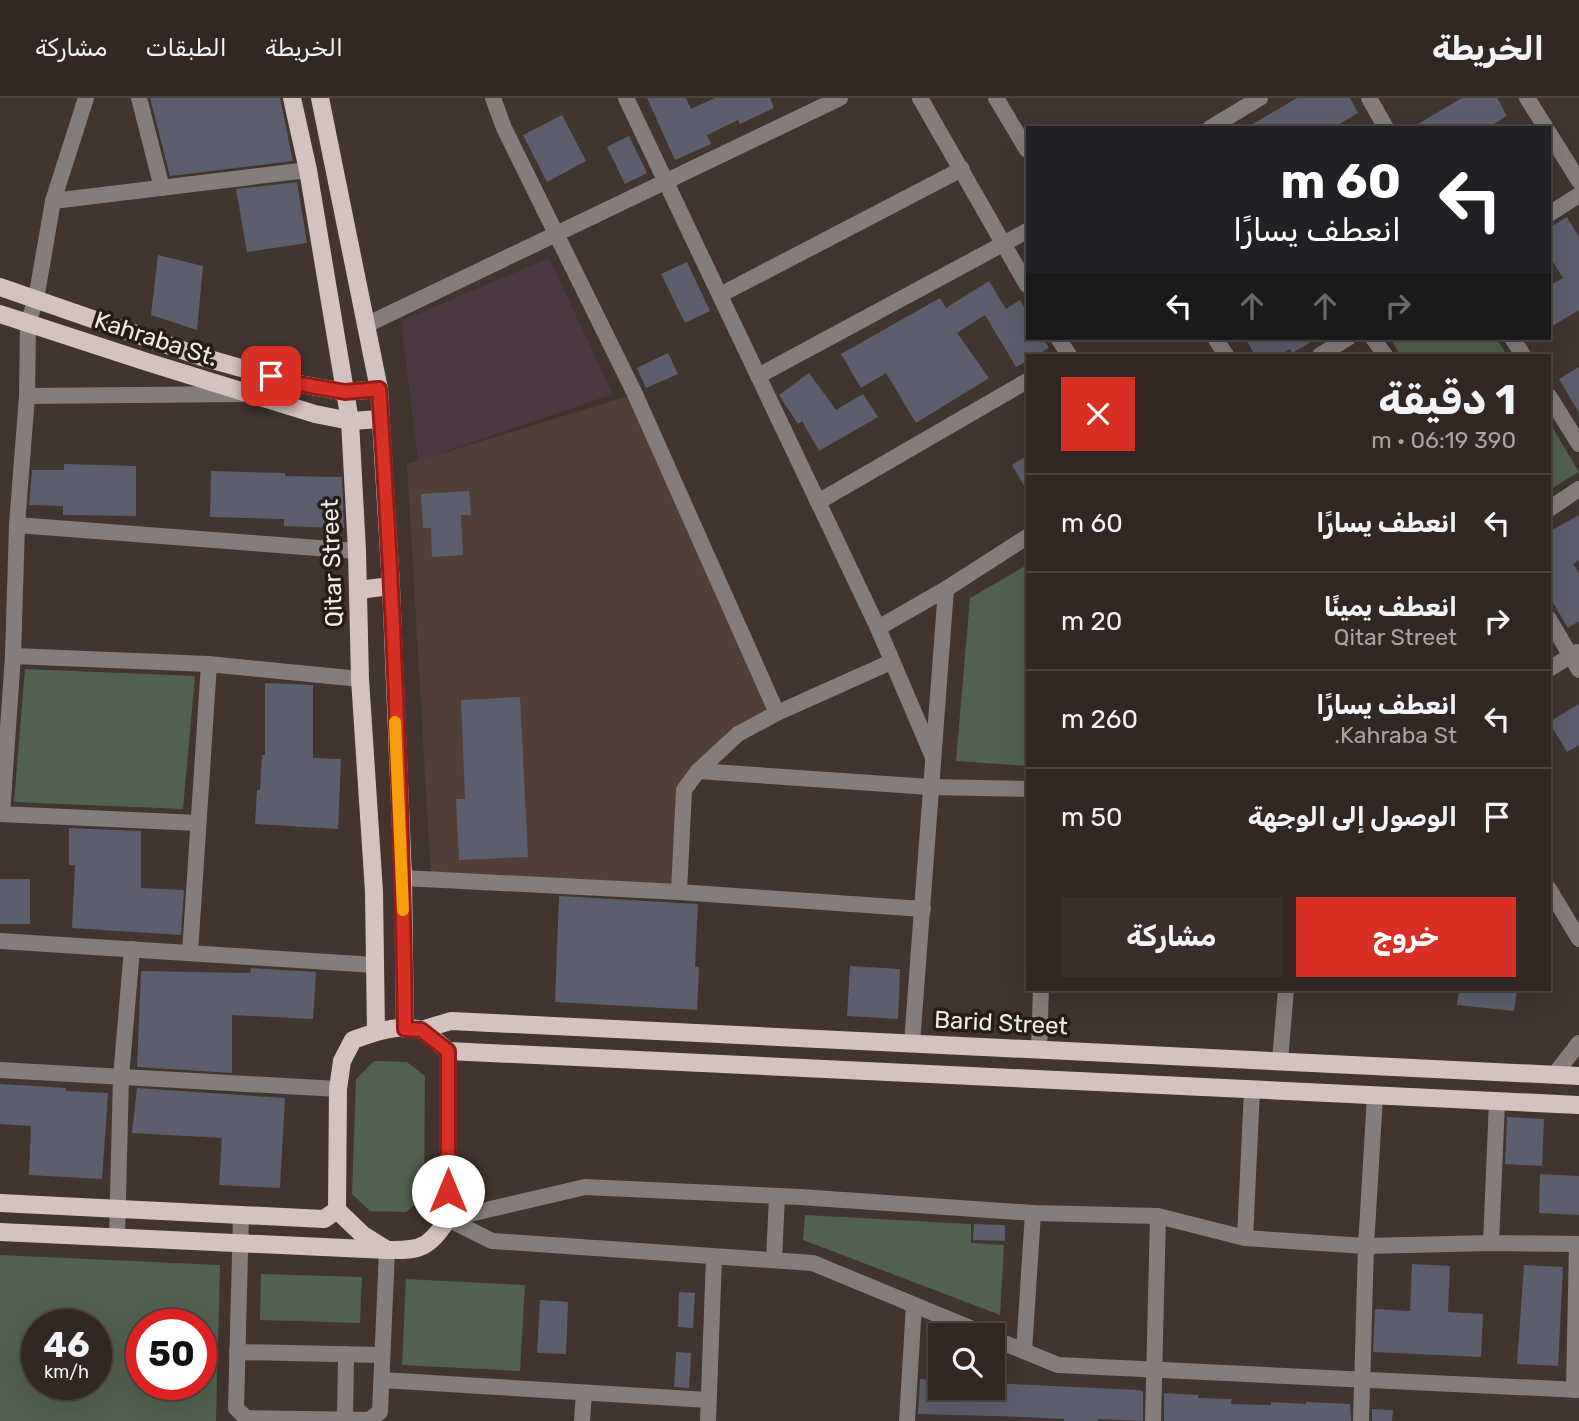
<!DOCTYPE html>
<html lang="ar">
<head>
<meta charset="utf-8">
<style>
  :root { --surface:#322722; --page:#3a2f2a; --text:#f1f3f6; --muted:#a8a5a5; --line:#4d4440; --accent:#d93025 }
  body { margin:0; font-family:Rubik,"Noto Naskh Arabic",sans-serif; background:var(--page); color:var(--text); direction:rtl; height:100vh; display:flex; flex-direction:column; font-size:26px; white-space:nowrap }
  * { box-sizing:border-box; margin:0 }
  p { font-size:23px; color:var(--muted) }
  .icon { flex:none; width:38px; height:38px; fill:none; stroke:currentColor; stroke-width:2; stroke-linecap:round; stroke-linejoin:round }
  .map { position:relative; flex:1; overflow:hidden; direction:ltr }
  .panel { position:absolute; left:1026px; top:256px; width:525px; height:637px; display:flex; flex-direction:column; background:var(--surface); border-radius:0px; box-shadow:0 7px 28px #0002,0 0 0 2px var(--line); direction:rtl }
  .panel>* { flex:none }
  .guide { position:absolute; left:1026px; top:28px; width:525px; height:214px; border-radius:0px; box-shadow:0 7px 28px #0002,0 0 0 2px var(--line); direction:rtl; background:#202124; color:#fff; overflow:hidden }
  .fabs { position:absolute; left:928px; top:1225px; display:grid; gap:14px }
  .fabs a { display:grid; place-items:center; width:77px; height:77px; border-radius:0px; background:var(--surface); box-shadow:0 7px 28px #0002,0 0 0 2px var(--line); font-size:35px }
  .speed { position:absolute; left:21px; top:1211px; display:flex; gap:14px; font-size:35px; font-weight:700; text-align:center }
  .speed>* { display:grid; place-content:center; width:91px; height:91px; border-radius:50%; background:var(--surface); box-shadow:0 7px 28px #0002,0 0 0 2px var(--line); line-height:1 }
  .speed small { font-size:18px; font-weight:400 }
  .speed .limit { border:10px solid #d22; background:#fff; color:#111 }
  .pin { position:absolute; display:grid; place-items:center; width:60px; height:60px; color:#fff; margin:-30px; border-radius:14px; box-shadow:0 4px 10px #0006 }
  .me { position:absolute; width:77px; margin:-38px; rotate:0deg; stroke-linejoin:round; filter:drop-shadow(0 0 5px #0008) }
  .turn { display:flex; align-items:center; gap:24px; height:147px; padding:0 35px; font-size:32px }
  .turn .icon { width:91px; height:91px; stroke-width:2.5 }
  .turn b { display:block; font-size:49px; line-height:60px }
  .lanes { display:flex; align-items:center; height:66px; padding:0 35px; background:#0003; justify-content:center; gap:35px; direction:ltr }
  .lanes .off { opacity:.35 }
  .round { display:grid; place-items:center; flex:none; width:74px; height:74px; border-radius:0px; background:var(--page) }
  .head { display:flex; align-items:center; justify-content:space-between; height:119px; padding:0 35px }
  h1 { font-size:42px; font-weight:700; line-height:52px }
  .button { display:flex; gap:14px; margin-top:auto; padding:14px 35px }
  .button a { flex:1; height:80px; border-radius:0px; background:var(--accent); color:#fff; font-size:28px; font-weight:700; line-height:80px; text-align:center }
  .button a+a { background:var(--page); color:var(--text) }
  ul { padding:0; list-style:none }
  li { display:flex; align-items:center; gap:21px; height:98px; padding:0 35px; border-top:2px solid var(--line) }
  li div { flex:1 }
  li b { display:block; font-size:26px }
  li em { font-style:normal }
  header { display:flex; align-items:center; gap:42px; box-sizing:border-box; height:98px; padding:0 35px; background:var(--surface); border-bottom:2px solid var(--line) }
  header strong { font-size:33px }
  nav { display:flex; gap:38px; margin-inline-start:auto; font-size:24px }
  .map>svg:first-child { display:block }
</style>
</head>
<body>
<header>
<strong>الخريطة</strong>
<nav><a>الخريطة</a><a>الطبقات</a><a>مشاركة</a></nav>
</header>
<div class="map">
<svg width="1579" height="1323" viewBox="0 0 1579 1323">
  <rect width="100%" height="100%" fill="#42342e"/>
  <path fill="#503e37" d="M635,296L777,615L738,636L684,692L679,794L431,781L407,366Z"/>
  <path fill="#4b3943" d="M549,160L613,296L418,363L401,223Z"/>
  <g fill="#52604f" fill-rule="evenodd">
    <path d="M1390,240H1496L1507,257H1400Z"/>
    <path d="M1549,324L1579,374L1549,392Z"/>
    <path d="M1027,467V668L956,663L970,500Z"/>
    <path d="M25,571L195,578L183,711L14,704Z"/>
    <path d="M374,963L407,964L425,978L424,1099L406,1114L370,1113L352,1096L356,981Z"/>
    <path d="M805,1117L971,1126V1145L1004,1147L1000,1217L803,1142Z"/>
    <path d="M0,1157L220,1167L216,1323H0ZM37,1227H96V1286H37ZM142,1227H201V1286H142Z"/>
    <path d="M261,1176L362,1179L360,1225L260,1222Z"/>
    <path d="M406,1181L525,1187L520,1273L402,1267Z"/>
  </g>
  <g fill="#5c5e6d">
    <path d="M150,0H280L293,63L170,78Z"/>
    <path d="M647,0H686L691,11L715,0H770L774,10L740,26L738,22L707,37L711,46L675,62Z"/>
    <path d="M1297,0H1350L1358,15L1333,30H1246Z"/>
    <path d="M1462,0H1497L1507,18L1487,30H1411Z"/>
    <path d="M562,17L586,63L547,84L523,37Z"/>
    <path d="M629,38L647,75L625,86L607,49Z"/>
    <path d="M297,84L307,145L247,154L236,91Z"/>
    <path d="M1567,119L1579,139V212L1549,230V188L1563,180L1549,157V130Z"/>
    <path d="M158,157L203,168L197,232L151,217Z"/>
    <path d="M687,164L710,213L685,225L661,176Z"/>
    <path d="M989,183L1006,211L1020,202L1027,214V240H1043L1049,250L1036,257H1027V263L1016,269L985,217L957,235L989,280L916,325L886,275L861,290L841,256L940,200L946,210Z"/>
    <path d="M1245,240H1318L1292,255L1290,251L1280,257H1255Z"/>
    <path d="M668,255L678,276L646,290L637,270Z"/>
    <path d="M1579,269V315L1559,281Z"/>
    <path d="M809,275L836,312L863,296L878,319L819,353L802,323L798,326L779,297Z"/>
    <path d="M1027,358V393L1012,367Z"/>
    <path d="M64,366L136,368V418L63,417V408L29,407L32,372H64Z"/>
    <path d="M211,373L285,375V378L342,379L344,430L284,428V421L210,419Z"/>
    <path d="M469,393L471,417H461L463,457L432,459L431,430H423L421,396Z"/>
    <path d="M1579,417V462L1573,466L1579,475V523L1568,530L1549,498V434Z"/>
    <path d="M265,585L313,587V660L341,661L338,731L255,726L257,692H260L262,657H265Z"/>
    <path d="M520,599L528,759L459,762L456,701H465L461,602Z"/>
    <path d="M1579,606V647L1567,654L1549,624Z"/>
    <path d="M69,730L141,733V790L184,792L181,837L72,830L75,767H69Z"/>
    <rect x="0" y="781" width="30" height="45"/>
    <path d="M559,798L698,806L695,869H699L697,912L555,904Z"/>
    <path d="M850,868L900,871L898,921L847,918Z"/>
    <path d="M251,870L316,874L313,921L232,917V975L137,969L141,873L250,875Z"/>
    <path d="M1459,891H1517L1514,913L1457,907Z"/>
    <path d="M0,986L66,990V993L108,995L102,1081L29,1077L31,1028L0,1026Z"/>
    <path d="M137,990L285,1000L280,1090L219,1087L222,1040L132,1035Z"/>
    <path d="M1507,1019L1544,1021L1542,1068L1505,1066Z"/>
    <path d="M1540,1076L1579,1078V1117L1539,1115Z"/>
    <path d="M974,1126L1005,1127V1143L973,1142Z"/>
    <path d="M1412,1166L1450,1168L1448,1214L1483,1216L1481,1259L1373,1254L1375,1211L1410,1213Z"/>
    <path d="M1524,1167L1563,1169L1558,1268L1517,1266Z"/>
    <path d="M679,1194L695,1195L693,1230L678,1229Z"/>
    <path d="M540,1202L568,1204L566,1256L537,1255Z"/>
    <path d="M676,1254L691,1255L689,1290L674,1289Z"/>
    <path d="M920,1281L940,1282V1290H992V1285L1138,1292L1143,1293V1323L1098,1321V1323H1064V1321L1025,1319L918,1316Z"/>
    <path d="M1164,1295L1198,1297V1300L1232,1301L1231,1306L1271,1307V1304L1306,1306V1304L1350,1306L1351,1323H1164Z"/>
    <path d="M1372,1311L1393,1312L1392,1323H1372Z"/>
  </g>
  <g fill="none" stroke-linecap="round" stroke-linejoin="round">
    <g stroke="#857d7c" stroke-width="16">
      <path d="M139,0L162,90"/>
      <path d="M493,0L504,30L635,296L777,615"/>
      <path d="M626,0L878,530L933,659"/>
      <path d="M920,0L1027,187"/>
      <path d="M996,0L1027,52"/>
      <path d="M1369,0L1386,30"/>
      <path d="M1527,0L1546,30"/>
      <path d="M1210,30L1260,0"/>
      <path d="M1549,35L1579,83"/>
      <path d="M53,103L308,72"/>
      <path d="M1549,116L1579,97"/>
      <path d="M720,197L962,71"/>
      <path d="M366,227L840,0"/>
      <path d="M1058,240L1069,257"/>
      <path d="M1215,240L1226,257"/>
      <path d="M1373,240L1385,257"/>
      <path d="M1512,240L1523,257"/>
      <path d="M1320,257L1348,240"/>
      <path d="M758,278L1027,133"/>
      <path d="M27,298L242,296"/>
      <path d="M1549,298L1579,346"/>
      <path d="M818,404L1027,283"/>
      <path d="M1549,411L1579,391"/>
      <path d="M17,427L357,453"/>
      <path d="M1549,521L1579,572"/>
      <path d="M878,530L946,491L1027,439"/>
      <path d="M13,558L209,566L360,581"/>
      <path d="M1549,571L1577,554"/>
      <path d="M698,673L930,689L1027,691"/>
      <path d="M0,716L198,725"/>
      <path d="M2,716L13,558L17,427L27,298L28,225L36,201L53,103L86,0"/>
      <path d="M403,780L679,794L923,811"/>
      <path d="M1549,791L1579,841"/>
      <path d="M679,794L684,692L698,673L738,636L777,615L891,564"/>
      <path d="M0,843L375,867"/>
      <path d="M190,855L209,566"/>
      <path d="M912,945L946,491"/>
      <path d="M1039,951L1041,891"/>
      <path d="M1280,963L1286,891"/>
      <path d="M0,972L338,991"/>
      <path d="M1555,976L1579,945"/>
      <path d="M241,1117L236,1310L246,1320L369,1322L380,1314L387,1152"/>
      <path d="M448,1121L585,1089L800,1099L1033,1115L1158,1118L1245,1140L1366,1148L1491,1145L1579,1146"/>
      <path d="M448,1121L492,1143L813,1165L987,1237"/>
      <path d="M117,1140L121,979L132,851"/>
      <path d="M1245,1140L1252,992"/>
      <path d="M1491,1145L1497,1003"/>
      <path d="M774,1162L777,1098"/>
      <path d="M992,1240L1058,1267L1579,1292"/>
      <path d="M1024,1253L1033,1115"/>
      <path d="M237,1254L382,1257"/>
      <path d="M382,1282L708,1302"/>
      <path d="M1574,1292L1577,1146"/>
      <path d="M345,1322L346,1256"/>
      <path d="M582,1323L584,1295"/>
      <path d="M708,1323L714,1159"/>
      <path d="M907,1323L914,1207"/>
      <path d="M1153,1323L1158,1118"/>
      <path d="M1361,1323L1366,1148L1375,998"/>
    </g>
    <g stroke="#d3c2bf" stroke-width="18">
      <path d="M292,0L308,72L350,323L357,453L360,581L374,794L376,933"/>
      <path d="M320,0L379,291L391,488L403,780L405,931"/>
      <path d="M0,189L202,259L294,285L345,294L379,291"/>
      <path d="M0,216L147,264L315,316L350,323L381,321"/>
      <path d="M358,492L391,488"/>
      <path d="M421,932L451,923L1579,978"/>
      <path d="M448,953L1579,1007"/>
      <path d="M0,1105L324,1121L337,1112"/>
      <path d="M0,1134L387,1152C422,1153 429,1149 448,1121V953C440,947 430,936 421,932C400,925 372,935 353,942L342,963L338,991L337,1112L363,1137L387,1152"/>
    </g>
  </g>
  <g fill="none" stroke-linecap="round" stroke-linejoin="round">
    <g stroke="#8d1f18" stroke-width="18">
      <path id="route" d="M271,278L294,285L345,294L379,291C394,504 402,717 405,931L421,932L448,953V1093"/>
    </g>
    <use href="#route" stroke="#d93025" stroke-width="12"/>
    <path stroke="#f59e0b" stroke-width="12" d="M395,624L403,812"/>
  </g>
  <g text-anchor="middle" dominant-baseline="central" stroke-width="7" stroke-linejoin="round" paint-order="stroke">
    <g font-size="24" fill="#f4eae6" stroke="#241d1a">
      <text transform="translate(156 241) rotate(18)">Kahraba St.</text>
      <text transform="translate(332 465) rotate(-92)">Qitar Street</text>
      <text transform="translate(1001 925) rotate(3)">Barid Street</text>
    </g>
  </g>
</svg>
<div class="fabs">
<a><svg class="icon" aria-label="search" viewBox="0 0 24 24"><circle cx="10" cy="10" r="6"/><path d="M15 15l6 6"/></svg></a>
</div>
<div class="speed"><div>46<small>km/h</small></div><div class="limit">50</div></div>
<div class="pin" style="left:271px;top:278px;background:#d93025"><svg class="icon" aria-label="arrive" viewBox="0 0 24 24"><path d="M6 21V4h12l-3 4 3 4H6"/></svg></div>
<svg class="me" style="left:448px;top:1093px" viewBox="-20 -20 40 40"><circle r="19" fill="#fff"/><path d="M0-13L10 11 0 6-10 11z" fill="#d93025"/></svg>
<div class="guide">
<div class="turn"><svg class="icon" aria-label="left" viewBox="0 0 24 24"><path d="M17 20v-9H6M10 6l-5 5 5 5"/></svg><div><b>60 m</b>انعطف يسارًا</div></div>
<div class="lanes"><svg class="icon" aria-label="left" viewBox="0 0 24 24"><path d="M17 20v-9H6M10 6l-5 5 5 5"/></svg><svg class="icon off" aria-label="ahead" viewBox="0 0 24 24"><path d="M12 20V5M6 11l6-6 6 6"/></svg><svg class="icon off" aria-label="ahead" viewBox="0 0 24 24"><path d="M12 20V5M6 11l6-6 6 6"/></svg><svg class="icon off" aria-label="right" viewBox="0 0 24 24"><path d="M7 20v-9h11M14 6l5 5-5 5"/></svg></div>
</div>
<section class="panel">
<div class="head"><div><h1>1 دقيقة</h1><p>390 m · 06:19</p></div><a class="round" style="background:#d93025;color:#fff"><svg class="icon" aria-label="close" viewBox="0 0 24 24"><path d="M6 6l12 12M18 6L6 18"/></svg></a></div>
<ul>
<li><svg class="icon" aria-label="left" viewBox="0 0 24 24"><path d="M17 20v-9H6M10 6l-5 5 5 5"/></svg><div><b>انعطف يسارًا</b></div><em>60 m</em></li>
<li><svg class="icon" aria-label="right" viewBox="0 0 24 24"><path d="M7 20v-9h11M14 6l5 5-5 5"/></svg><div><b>انعطف يمينًا</b><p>Qitar Street</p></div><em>20 m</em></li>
<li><svg class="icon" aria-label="left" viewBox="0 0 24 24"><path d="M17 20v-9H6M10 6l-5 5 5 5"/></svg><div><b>انعطف يسارًا</b><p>Kahraba St.</p></div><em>260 m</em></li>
<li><svg class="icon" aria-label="arrive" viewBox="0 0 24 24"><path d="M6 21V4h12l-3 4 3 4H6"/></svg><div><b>الوصول إلى الوجهة</b></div><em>50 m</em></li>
</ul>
<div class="button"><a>خروج</a><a>مشاركة</a></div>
</section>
</div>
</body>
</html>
